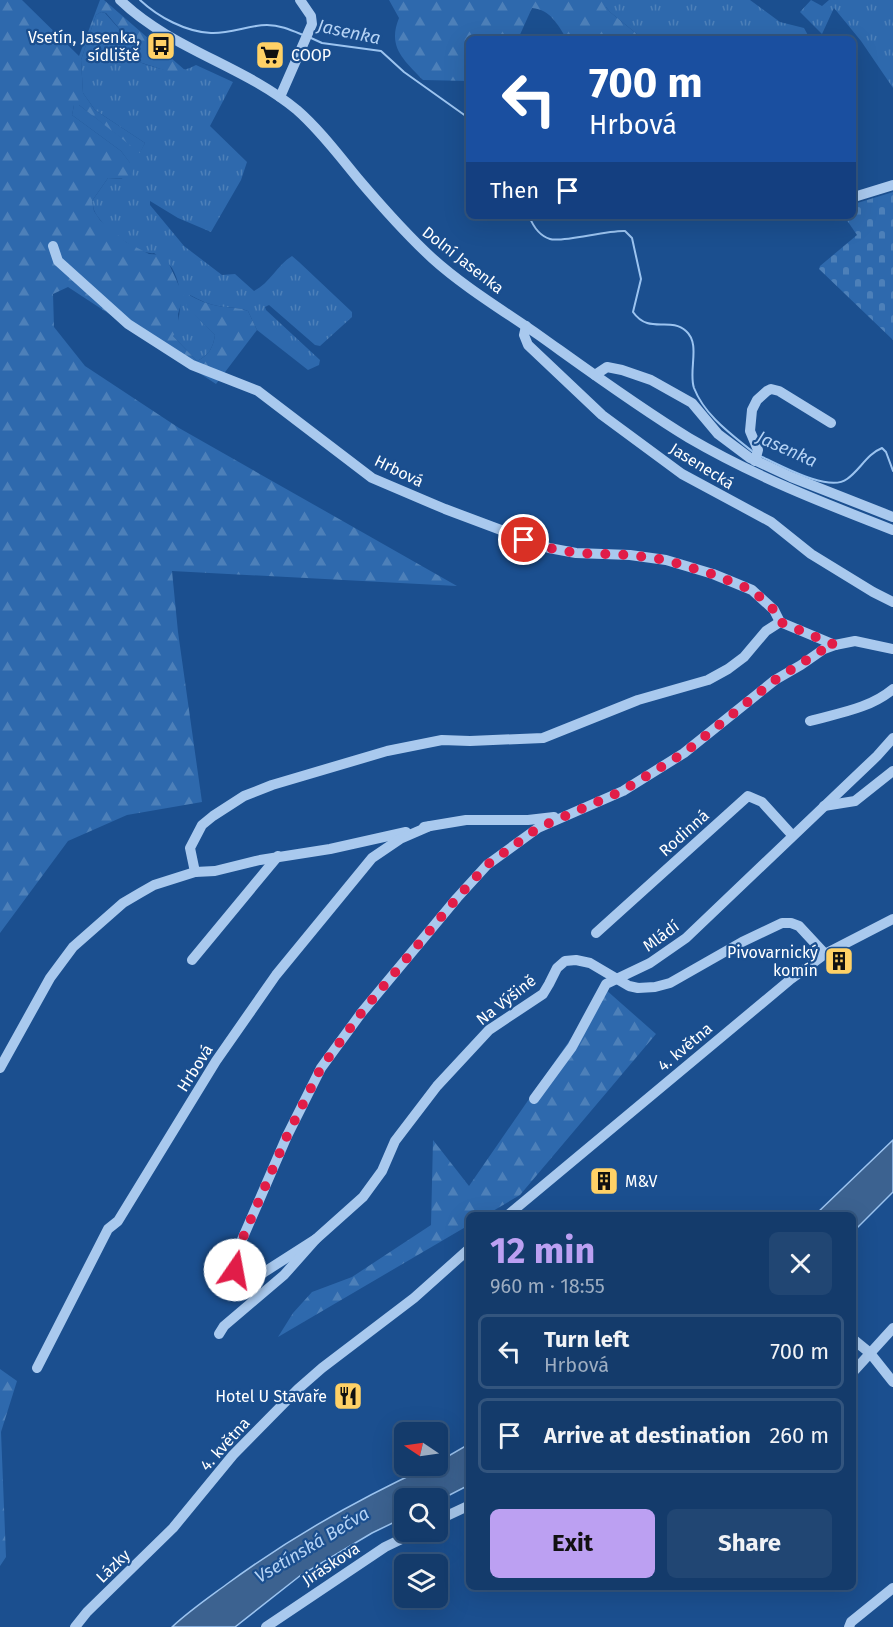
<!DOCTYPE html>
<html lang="en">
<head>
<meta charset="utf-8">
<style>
  :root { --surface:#143b6b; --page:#214673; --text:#f1f3f6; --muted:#9dadc1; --line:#33557e; --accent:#bca0f2 }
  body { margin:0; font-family:"Fira Sans",sans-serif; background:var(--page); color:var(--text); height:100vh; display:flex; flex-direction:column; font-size:22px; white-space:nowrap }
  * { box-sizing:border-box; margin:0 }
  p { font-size:20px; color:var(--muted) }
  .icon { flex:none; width:33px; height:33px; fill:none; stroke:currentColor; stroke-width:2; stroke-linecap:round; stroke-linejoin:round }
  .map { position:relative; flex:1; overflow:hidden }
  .panel { position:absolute; left:466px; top:1212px; width:390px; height:378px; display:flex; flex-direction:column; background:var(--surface); border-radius:9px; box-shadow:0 6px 24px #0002,0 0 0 2px var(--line) }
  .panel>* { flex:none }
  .top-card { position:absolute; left:466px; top:36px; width:390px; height:183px; border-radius:9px; box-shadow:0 6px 24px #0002,0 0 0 2px var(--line); background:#1a4fa0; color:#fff; overflow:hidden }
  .needle { width:39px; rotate:283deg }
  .buttons { position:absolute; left:394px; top:1422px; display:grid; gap:12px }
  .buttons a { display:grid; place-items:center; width:54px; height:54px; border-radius:9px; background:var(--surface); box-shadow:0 6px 24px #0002,0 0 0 2px var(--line); font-size:30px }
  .pin { position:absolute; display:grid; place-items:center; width:51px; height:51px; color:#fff; margin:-26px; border:3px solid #fff; border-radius:50%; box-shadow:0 2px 6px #0007 }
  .me { position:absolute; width:66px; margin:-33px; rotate:12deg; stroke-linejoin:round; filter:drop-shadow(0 0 4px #0008) }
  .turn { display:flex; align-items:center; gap:21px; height:126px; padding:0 24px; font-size:27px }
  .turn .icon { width:78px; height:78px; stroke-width:2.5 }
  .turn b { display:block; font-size:42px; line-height:51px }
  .then { display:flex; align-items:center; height:57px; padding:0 24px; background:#0003; gap:12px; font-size:22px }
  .round { display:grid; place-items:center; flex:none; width:63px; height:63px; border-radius:9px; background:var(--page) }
  .summary { display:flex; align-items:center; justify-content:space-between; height:102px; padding:0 24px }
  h1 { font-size:36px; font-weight:700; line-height:45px; color:var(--accent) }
  .button { display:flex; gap:12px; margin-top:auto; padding:12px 24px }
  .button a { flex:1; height:69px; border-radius:9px; background:var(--accent); color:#111; font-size:24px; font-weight:700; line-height:69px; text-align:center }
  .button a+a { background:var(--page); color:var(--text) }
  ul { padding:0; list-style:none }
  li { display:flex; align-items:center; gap:18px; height:75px; margin:0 12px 9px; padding:0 12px; border:3px solid var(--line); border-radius:9px }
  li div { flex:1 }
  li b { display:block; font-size:22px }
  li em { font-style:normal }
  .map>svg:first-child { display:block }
</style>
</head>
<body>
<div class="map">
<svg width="893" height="1627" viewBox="0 0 893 1627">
  <defs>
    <pattern id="grass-tufts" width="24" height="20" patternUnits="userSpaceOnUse" patternTransform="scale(1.5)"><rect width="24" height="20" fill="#2e69ad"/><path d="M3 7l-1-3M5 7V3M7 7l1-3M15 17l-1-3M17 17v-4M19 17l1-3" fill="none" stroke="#4d80b9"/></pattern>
    <pattern id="forest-firs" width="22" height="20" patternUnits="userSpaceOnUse" patternTransform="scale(1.5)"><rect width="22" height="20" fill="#2e69ad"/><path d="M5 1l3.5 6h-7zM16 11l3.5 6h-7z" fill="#4d80b9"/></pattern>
    <pattern id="cemetery-stones" width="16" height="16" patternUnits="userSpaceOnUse" patternTransform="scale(1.5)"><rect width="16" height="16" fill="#2e69ad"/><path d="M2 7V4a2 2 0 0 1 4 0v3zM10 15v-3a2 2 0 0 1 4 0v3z" fill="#4d80b9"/></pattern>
  </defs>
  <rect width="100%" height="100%" fill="#1b4f8f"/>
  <g fill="url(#grass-tufts)">
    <path d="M606,0H750L780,22L804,28L810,39H643L610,12L606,7Z"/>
    <path d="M811,0L822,6L829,0H893V88L861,41L834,8L822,34L800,12Z"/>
    <path d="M101,12L105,13L129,40L139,62C160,69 176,76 196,65L233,82L210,126L247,162L241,180L211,232L178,218L150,201V205L184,246L222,275L235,274L254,291C270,283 277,265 292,256L299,262L352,312V317L320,346L315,345L269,305L265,307L266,310L320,360L319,365L308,370L257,330L248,311C238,307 229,308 218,306C208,304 199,300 190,295L187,307L215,335C213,348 209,355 197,361L173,336C182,315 184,289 172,268C168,262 159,257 154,253C139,256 99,225 94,210C93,207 93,204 92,201L108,178L122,179L130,163L121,151L72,115L74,105H79L140,152L145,143L95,110L83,93L81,60L96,15Z"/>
  </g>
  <g fill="url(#forest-firs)">
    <path d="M0,0H22L79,56L100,0H104L186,71L170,72L139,62L129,40L106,13L101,12L96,15L81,60L83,93L95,110L145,143L140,153L79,105H74L72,115L121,151L134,168L130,179L108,178L92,201L94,211L100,220L126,242L149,254L165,255L180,288L185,291L178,314L179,329L173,336L197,361C209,355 213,348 215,335L186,307L189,295C198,300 208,304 218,306C229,308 238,307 248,311L257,330L216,384L68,287L53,294L54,327L85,366L179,428L457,586L172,571L178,632L202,802L127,815L68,841L0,933Z"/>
    <path d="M389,0H606V7L610,12L643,39H567C557,24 551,10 532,8L518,39H470L469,81L423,80C404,60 387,47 399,18Z"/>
    <path d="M605,989L656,1034L520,1195L486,1215H470L469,1225L278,1337L293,1313L312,1292L352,1277L431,1225L433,1140L469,1186Z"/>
    <path d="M0,1369L17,1381L1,1432L6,1557L0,1566Z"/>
  </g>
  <path fill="url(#cemetery-stones)" d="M893,192V340L819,269L820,266L857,235L844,216H854V204Z"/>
  <g fill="#3c6290" stroke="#9cc4f0" stroke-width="1.5">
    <path d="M893,1140V1192L854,1231V1215H815Z"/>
    <path d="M469,1444V1485L438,1501V1498H405V1517L372,1533L301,1575L235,1627H172C189,1611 208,1598 227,1584C291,1537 358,1499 430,1466H438V1462Z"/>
  </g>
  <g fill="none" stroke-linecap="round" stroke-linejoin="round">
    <g stroke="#9cc4f0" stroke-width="2">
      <path d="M140,0C158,17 186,32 211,33C230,34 249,25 267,25C280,25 291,30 303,35"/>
      <path d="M311,38L322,43L381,51L404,72L470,119"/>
      <path d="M529,216C533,226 540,236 550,239C561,243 607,230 625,231L632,238L641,279L633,312C649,335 670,316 686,331C701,344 688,371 694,388C705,416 731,434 753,452"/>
      <path d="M760,456C780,465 829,493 847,479C860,470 867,454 882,448L886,452L893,471"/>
    </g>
    <g stroke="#a9c9ee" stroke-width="10">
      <path d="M120,0C172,50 243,65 297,110C321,131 340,157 360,181C383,208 406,234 432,258C464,287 504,311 540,336C589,371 638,407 689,438C754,476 823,503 893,530"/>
      <path d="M280,97L312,24L311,16L300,0"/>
      <path d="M854,197L893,185"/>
      <path d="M53,246L58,261L128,324L192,365L258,391L372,478L445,509L549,548L576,553L630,555L666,560L713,574L752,590L774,610L780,622"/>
      <path d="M526,326L524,335L528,345L602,415L682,474L771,522L811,554L873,592L893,602"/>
      <path d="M595,375L607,367L622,370L651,380L692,403L718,434L750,458L791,477L893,517"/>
      <path d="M755,461L758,450L750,431L752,410L757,400L767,391L771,389L779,391L831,423"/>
      <path d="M810,721C838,713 869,709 893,689"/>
      <path d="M824,806L855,801L893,771"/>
      <path d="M424,827L466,820H528L554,817"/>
      <path d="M195,872L190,848L202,825L213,816L244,796L272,785L387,751L442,740L470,741L543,738L638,700L708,680L728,669L744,657L766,631L780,622L835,645"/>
      <path d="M596,933L748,796L762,802L792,835"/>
      <path d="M192,960L278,856"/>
      <path d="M0,1068L50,978L73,947L123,903L140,893L154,885L195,872L215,871L260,860L330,849L406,832"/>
      <path d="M534,1099L572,1047L606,984L650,963L686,938L877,756L893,738"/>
      <path d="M508,1215L791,979L825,954L893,919"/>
      <path d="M316,1239L255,1278L244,1277L235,1270L234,1263L237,1251L258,1203L287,1136L321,1068L362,1012L457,898L487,865L538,828L623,791L684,753L775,680L801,665L824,649L835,645L855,641L893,649"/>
      <path d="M219,1334L224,1326L284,1275L316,1239L363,1197L382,1171L395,1141L437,1086L489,1030L543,994L549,984L557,968L565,961L576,960L590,963L629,986L638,988L655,987L670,983L742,942L782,923H791L799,926L825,954"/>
      <path d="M854,1340L870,1353L893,1382"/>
      <path d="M37,1368L108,1229L118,1221L216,1061L276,975L372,858L400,839L430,826"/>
      <path d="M854,1371L893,1328"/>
      <path d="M438,1520L470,1505"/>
      <path d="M75,1627L87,1612L173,1528L233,1455L298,1389L322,1368L414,1298L470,1248"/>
      <path d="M266,1627L385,1547L416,1532"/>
      <path d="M849,1627L851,1622L893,1588"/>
    </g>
  </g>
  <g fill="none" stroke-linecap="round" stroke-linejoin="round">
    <path stroke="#e11d48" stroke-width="10" stroke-dasharray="0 18" d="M235,1270L234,1263L244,1235L287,1136L321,1068L362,1012L457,898L487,865L538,828L622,791L684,753L775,680L824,649L835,645L780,622L774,610L752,590L712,574L666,560L630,555L576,553L549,548L524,540"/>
  </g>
  <defs>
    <g id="bus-square" transform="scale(1.5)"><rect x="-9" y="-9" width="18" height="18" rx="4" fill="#ffd166" stroke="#1b4f8f"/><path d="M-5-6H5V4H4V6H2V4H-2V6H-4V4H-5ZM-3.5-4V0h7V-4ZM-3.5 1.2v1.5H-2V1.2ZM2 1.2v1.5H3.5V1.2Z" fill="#111"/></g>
    <g id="supermarket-square" transform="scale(1.5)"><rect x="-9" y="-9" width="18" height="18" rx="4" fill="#ffd166" stroke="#1b4f8f"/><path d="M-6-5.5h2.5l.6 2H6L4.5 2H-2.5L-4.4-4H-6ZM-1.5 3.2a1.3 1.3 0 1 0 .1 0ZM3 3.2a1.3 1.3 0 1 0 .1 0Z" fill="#111"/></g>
    <g id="building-square" transform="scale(1.5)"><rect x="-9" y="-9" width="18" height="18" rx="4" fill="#ffd166" stroke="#1b4f8f"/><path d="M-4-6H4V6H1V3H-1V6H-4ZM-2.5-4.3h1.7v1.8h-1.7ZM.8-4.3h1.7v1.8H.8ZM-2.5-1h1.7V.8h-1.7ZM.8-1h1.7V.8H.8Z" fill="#111"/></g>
    <g id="restaurant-square" transform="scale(1.5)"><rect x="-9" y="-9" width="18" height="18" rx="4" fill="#ffd166" stroke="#1b4f8f"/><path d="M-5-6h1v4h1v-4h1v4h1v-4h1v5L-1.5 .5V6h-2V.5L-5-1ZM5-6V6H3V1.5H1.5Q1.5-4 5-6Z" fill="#111"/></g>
  </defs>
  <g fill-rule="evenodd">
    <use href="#bus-square" x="161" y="46"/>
    <use href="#supermarket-square" x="270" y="55"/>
    <use href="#building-square" x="839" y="961"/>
    <use href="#building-square" x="604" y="1181"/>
    <use href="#restaurant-square" x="348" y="1396"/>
  </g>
  <g text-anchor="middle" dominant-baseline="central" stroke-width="4.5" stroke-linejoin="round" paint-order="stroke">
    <g font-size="16" fill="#fff" stroke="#1b4f8f" text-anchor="end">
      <text x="140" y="37">Vsetín, Jasenka,<tspan x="140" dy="18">sídliště</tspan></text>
      <text x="291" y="55" text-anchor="start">COOP</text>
      <text x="818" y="952">Pivovarnický<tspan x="818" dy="18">komín</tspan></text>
      <text x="625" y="1181" text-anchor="start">M&amp;V</text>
      <text x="327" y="1396">Hotel U Stavaře</text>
    </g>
    <g font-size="16" fill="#fff" stroke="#1b4f8f">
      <text transform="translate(463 260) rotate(38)">Dolní Jasenka</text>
      <text transform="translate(702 466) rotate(32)">Jasenecká</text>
      <text transform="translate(399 471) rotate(26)">Hrbová</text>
      <text transform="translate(684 833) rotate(-42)">Rodinná</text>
      <text transform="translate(661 936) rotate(-36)">Mládí</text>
      <text transform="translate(506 1000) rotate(-38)">Na Výšině</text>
      <text transform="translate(685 1047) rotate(-40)">4. května</text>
      <text transform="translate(195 1068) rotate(-58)">Hrbová</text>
      <text transform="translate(225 1444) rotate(-48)">4. května</text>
      <text transform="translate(331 1564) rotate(-33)">Jiráskova</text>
      <text transform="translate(113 1566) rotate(-44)">Lázky</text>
    </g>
    <g font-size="18" font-style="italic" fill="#b5d3f5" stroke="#1b4f8f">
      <text transform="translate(349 32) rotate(12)">Jasenka</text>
      <text transform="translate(787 449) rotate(24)">Jasenka</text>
      <text transform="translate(312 1545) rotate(-31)">Vsetínská Bečva</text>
    </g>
  </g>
</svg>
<div class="buttons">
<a><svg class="needle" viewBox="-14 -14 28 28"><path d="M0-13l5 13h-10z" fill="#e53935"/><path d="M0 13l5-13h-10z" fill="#9dadc1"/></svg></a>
<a><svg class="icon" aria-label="search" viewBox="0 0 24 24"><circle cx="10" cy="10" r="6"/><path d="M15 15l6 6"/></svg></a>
<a><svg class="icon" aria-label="layers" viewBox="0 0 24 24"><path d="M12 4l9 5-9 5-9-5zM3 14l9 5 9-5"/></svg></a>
</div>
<div class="pin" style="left:524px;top:540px;background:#d93025"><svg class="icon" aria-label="arrive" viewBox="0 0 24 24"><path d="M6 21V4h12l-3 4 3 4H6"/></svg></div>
<svg class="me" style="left:235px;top:1270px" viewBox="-20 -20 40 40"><circle r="19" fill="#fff"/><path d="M0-13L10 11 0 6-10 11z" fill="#e11d48"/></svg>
<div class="top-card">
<div class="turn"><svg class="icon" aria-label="left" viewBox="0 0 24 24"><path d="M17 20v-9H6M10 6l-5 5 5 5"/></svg><div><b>700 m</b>Hrbová</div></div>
<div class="then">Then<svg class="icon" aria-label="arrive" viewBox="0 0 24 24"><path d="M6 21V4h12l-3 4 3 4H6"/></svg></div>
</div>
<section class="panel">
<div class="summary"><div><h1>12 min</h1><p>960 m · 18:55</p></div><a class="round"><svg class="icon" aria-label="close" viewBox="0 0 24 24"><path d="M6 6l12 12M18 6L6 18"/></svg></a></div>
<ul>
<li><svg class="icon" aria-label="left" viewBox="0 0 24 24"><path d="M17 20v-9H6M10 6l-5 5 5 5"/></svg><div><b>Turn left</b><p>Hrbová</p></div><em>700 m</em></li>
<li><svg class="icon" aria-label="arrive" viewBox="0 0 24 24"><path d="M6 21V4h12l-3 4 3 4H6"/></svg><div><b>Arrive at destination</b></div><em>260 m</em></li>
</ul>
<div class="button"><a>Exit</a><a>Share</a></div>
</section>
</div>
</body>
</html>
